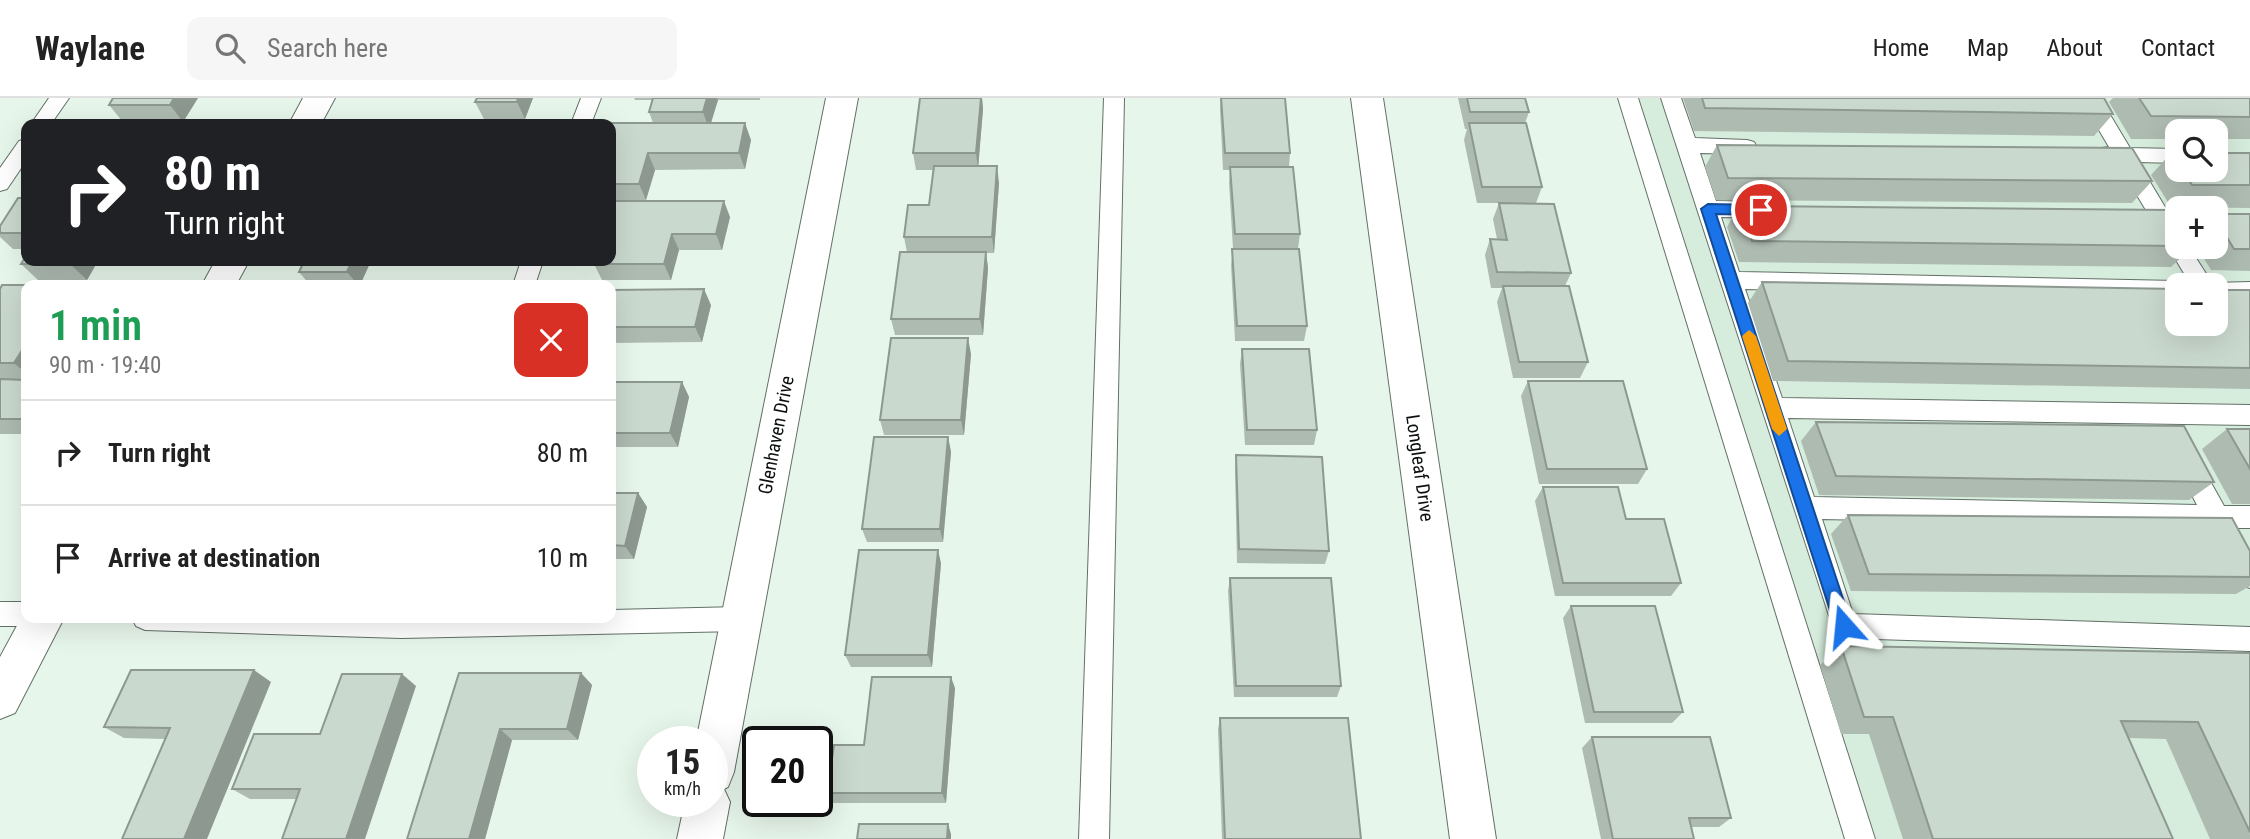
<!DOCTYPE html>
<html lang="en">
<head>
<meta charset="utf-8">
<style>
  :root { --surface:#fff; --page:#f6f6f6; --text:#222; --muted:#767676; --line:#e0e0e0 }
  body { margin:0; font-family:"Roboto Condensed",sans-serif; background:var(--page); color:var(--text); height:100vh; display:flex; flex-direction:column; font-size:26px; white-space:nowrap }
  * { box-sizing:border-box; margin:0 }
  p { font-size:23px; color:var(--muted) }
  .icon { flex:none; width:38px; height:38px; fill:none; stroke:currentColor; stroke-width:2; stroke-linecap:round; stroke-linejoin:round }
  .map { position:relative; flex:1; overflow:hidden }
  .details { position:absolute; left:21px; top:182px; width:595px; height:343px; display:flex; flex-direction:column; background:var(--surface); border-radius:14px; box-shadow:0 7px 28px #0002 }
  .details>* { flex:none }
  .top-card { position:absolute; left:21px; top:21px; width:595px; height:147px; border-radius:14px; box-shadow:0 7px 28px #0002; background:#202124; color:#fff; overflow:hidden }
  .controls { position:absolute; left:2165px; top:21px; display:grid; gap:14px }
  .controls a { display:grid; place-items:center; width:63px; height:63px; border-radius:14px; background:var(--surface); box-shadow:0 7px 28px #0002; font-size:35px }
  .speed { position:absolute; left:637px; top:628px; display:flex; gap:14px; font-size:35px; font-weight:700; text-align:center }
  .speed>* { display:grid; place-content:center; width:91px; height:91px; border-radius:50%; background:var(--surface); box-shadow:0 7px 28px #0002; line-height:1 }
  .speed small { font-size:18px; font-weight:400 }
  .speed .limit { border:4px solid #111; border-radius:10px; background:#fff; color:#111 }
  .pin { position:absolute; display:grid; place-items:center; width:60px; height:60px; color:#fff; margin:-30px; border:4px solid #fff; border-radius:50%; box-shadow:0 2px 7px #0007 }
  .me { position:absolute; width:77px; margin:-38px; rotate:342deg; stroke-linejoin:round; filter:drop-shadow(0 0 5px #0008) }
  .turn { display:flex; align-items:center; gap:24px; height:147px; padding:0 28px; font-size:32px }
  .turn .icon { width:91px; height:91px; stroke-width:2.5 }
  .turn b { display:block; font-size:49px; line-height:60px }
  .round { display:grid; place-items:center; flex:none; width:74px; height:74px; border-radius:14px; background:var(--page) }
  .head { display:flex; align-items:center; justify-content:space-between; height:119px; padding:0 28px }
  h1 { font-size:42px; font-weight:600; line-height:52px; color:#1e9e55 }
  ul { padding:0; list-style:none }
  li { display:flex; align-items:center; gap:21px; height:105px; padding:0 28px; border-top:2px solid var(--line) }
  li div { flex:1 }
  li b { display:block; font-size:26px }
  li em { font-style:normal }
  header { display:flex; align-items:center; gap:42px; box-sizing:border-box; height:98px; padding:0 35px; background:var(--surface); border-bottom:2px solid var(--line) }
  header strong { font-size:33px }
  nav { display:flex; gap:38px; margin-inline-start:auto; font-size:24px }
  .search { width:490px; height:63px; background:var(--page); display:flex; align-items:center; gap:18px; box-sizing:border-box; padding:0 24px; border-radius:14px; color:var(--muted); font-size:26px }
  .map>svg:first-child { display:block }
</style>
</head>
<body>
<header>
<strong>Waylane</strong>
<div class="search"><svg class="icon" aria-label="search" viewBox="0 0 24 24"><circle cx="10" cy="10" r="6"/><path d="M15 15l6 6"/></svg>Search here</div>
<nav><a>Home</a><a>Map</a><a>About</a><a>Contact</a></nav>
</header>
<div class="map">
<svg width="2250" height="741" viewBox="0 0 2250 741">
  <rect width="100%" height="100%" fill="#e7f6eb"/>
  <path fill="#d6ecdc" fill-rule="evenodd" d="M1639,0H2250V741H1874ZM2177,33H2216V72H2177ZM2177,110H2216V149H2177ZM2177,187H2216V226H2177Z"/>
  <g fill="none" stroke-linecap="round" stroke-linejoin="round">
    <g stroke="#637067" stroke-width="2">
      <g id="lane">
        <path d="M49,0H69L51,26H31Z"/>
        <path d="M581,0H601L591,26H571Z"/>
        <path d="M1104,0H1124L1109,741H1079Z"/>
        <path d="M1618,0H1638L1875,741H1845Z"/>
        <path d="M1661,0H1681L1695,40L1747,42L1754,44L1757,49L1754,54L1747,56L1700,55L1716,103L1770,104L1778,107L1781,112L1778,117L1770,120L1721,119L1739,174L2177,183L2186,187H2177V199L1745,191L1782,300L2250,307V327L1788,320L1814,399L2197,407L2174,363L2177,356L2186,353L2195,356L2224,408H2250V430H2236L2250,455V490L2241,487L2209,429L1822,421L1853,516L2250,529V553L1844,540L1835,536Z"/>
        <path d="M2080,0H2100L2130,50L2177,51V65L2138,64L2177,129V149H2189L2212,185L2250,184V200H2216V187H2191L2117,64L2095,61L2092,56L2095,51L2109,49Z"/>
        <path d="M26,41V63L7,91L0,93V70L19,43Z"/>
        <path d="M521,163H543L535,187H513Z"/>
        <path d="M0,504H26V520H37L35,524L26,528H0Z"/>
        <path d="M740,509L749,513L753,521L749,529L740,533L401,540L145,532L136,528L132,520H611V512Z"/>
      </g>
    </g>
    <g stroke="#637067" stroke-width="2">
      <g id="street">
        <path d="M303,0H335L321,26H289Z"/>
        <path d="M826,0H858L734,674L728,689L724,691L730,704L723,741H677L685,704H712V644H696Z"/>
        <path d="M1351,0H1383L1496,741H1450Z"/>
        <path d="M215,163H249L236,187H202Z"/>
        <path d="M26,511V520H64L15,615L0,621V559Z"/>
      </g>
    </g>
    <use href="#lane" fill="#fff" fill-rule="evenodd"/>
    <use href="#street" fill="#fff" fill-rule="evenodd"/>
  </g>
  <g fill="#aebbb1">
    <path d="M113,0H198L183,24H123L109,7Z"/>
    <path d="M533,0L525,21H484L475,4Z"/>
    <path d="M634,0H760V2H718L711,25L751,42L745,71L655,72L646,102H611V29L653,25L649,14L652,2H635Z"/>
    <path d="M920,0H982L983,11L978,68L999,85L994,155H986L988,170L983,237H895L891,221L907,154L904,139L929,107L934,72H916L913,55Z"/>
    <path d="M1221,0H1285L1290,55L1289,69L1300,136L1298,151L1307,228L1304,243H1235L1231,167L1233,151L1229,85L1230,72H1223L1220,11Z"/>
    <path d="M1458,0H1525L1529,14L1525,25L1542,89L1536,105H1477L1464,42L1467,31H1465Z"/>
    <path d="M1683,0H2104L2113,16L2094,38L1694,33Z"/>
    <path d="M2113,0H2250V41H2216V33H2177V41H2131L2109,4Z"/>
    <path d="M1717,47L2152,83L2132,105L1716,102L1705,69Z"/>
    <path d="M2172,54L2177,55V72H2216L2250,55V110L2171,109L2151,77Z"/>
    <path d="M26,100V151H13L0,139V128Z"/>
    <path d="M611,103L730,119L722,152H679L671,182H602L594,166L611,163Z"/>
    <path d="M1499,105L1571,175L1565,188L1588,264L1580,280H1513L1497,204L1502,190H1491L1485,157L1490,141H1497L1493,121Z"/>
    <path d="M1739,108L2177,121V149H2192L2171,169L1739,164L1727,129Z"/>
    <path d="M2216,116H2250V173L2211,172L2197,149H2216Z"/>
    <path d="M26,163H98L87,182H38L21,166Z"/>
    <path d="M371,163L360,187H310L299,174Z"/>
    <path d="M1762,184L2250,192V291L1773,283L1748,205Z"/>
    <path d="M26,187V281H0V191Z"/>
    <path d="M611,192L711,207L702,244L611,245Z"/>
    <path d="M1242,251L1317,332L1314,347H1245L1240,266Z"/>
    <path d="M971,256L964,337H884L880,322Z"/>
    <path d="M0,281L26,282V336H0Z"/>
    <path d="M1528,283L1647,371L1638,386H1539L1521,298Z"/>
    <path d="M611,284H682L689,299L678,349H615L611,365Z"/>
    <path d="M1816,324L2214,384L2189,402L1819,397L1801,343Z"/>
    <path d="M2227,331H2250V406H2232L2202,351Z"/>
    <path d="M948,339L951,354L943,444H867L862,431Z"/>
    <path d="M1236,357L1329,453L1325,466L1237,465L1235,372Z"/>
    <path d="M1543,389L1626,421L1681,485L1671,498H1555L1535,403Z"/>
    <path d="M611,395H638L647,409L634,461H611Z"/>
    <path d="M1848,417L2250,453V488L2236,496L1851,493L1831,436Z"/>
    <path d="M941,465L932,569H851L845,557Z"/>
    <path d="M1230,480L1341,588L1337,599H1234L1228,493Z"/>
    <path d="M1571,508L1683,614L1672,625H1585L1563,520Z"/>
    <path d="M1841,548L2250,555V741H2210L2166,641L2129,640L2173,741H1903L1869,636H1841L1820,567Z"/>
    <path d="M459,575H581L592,587L578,642H512L485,741Z"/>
    <path d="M271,584L165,641L124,640L104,629Z"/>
    <path d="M416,588L296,701H250L232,691L320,636Z"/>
    <path d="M955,590L946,705H833L827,695Z"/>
    <path d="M1220,620L1361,741H1222L1218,631Z"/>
    <path d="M1592,639L1731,720L1719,729H1692L1694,741H1601L1582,650Z"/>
  </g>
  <g fill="#8d9890">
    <path d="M174,0H198L183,24L170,7Z"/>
    <path d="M518,0H533L525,21L517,4Z"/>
    <path d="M707,0H717L718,2L709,31L703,14Z"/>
    <path d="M981,0H982L983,11L978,72L976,55Z"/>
    <path d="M745,25L751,42L745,71L739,55Z"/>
    <path d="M648,55L655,72L646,102L639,86Z"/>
    <path d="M997,68L999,85L994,155L992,139Z"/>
    <path d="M724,103L730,119L722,152L716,136Z"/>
    <path d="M672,136L679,152L671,182L664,166Z"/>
    <path d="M986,154L988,170L983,237L980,221Z"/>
    <path d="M72,163H98L87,182L70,166Z"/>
    <path d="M352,163H371L360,187H358L347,174Z"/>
    <path d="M704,191L711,207L702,244L695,229Z"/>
    <path d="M968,240L971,256L964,337L961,322Z"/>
    <path d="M26,246V275L14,265Z"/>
    <path d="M682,284L689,299L678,349L670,335Z"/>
    <path d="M948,339L951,354L943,444L940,431Z"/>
    <path d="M611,342L615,349L611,365Z"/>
    <path d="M638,395L647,409L634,461L625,448Z"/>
    <path d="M938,452L941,465L932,569L928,557Z"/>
    <path d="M254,572L271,584L207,741H184Z"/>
    <path d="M581,575L592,587L578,642L567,631Z"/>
    <path d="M402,576L416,588L365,741H346Z"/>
    <path d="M951,579L955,590L946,705L942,695Z"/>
    <path d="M500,631L512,642L485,741H469Z"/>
    <path d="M948,726L951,736V741H947Z"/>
  </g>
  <g fill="#cad9ce" stroke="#8d9890" stroke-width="2">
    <path d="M113,0H174L170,7H109Z"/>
    <path d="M477,0H518L517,4H475Z"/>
    <path d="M653,0H707L703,14H649Z"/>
    <path d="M920,0H981L976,55H913Z"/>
    <path d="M1221,0H1285L1290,55H1225Z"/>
    <path d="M1467,0H1525L1529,14H1470Z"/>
    <path d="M1702,0H2104L2113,16L1705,10Z"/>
    <path d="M2139,0H2250V19L2151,18Z"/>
    <path d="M68,25H203L202,26H67Z"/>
    <path d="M371,25H462L461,26H370Z"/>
    <path d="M612,25H745L739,55H648L639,86H611V29Z"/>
    <path d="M1469,25H1526L1542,89H1482Z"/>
    <path d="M1717,47L2132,50L2152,83L1728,80Z"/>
    <path d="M2172,54L2177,55V63Z"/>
    <path d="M2216,55H2250V87H2192L2183,72H2216Z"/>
    <path d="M934,68H997L992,139H904L908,107H929Z"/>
    <path d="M1230,69H1293L1300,136H1235Z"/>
    <path d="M18,100H26V135H0V128Z"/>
    <path d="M611,103H724L716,136H672L664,166H594L595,163H611Z"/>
    <path d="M1499,105L1554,106L1571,175L1497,174L1490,141L1507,142Z"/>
    <path d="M1739,108L2172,112L2177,121V148L1752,143Z"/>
    <path d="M2216,116H2250V151H2234L2216,121Z"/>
    <path d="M1232,151H1299L1307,228H1237Z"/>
    <path d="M900,154H986L980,221H891Z"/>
    <path d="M26,158V163H72L70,166H21Z"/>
    <path d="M304,163H352L347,174H299Z"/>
    <path d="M1762,184L2177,191V226H2216V192H2250V270L1788,263Z"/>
    <path d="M2,187H26V246L14,265H0V191Z"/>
    <path d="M1503,188H1569L1588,264H1519Z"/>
    <path d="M704,191L695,229H611V192Z"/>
    <path d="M891,240H968L961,322H880Z"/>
    <path d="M1242,251H1309L1317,332H1247Z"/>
    <path d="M0,281L26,282V319L25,321H0Z"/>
    <path d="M1528,283H1623L1647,371H1547Z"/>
    <path d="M611,284H682L670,335H611Z"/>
    <path d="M1816,324L2184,328L2214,384L1836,378Z"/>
    <path d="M2227,331H2250V371Z"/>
    <path d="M874,339H948L940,431H862Z"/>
    <path d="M1236,357L1322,359L1329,453L1239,451Z"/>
    <path d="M1543,389H1618L1626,421H1664L1681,485H1563Z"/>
    <path d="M611,395H638L625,448L611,447Z"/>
    <path d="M1848,417L2232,420L2250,453V479L1869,476Z"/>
    <path d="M859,452H938L928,557H845Z"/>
    <path d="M1230,480H1331L1341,588H1236Z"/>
    <path d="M1571,508H1655L1683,614H1594Z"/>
    <path d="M1841,548L2250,555V734L2198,624L2121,623L2173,741H1933L1893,619H1864Z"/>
    <path d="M131,572H254L184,741H122L170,630L104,629Z"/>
    <path d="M459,575H581L567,631H500L469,741H407Z"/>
    <path d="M342,576H402L346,741H282L300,691H232L254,636H320Z"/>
    <path d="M872,579H951L942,695H827L834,647H864Z"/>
    <path d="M1220,620H1348L1361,741H1225Z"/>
    <path d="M1592,639H1710L1731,720H1689L1694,741H1613Z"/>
    <path d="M859,726H948L947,741H857Z"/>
  </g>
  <path fill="#1a73e8" stroke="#114b97" stroke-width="2" d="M1708,106L1761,107L1768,112L1761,117L1716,116L1852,528L1850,534L1844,536L1838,534L1835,528L1701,111Z"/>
  <path fill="#f59e0b" d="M1749,232L1756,238L1787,331L1779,338L1772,331L1742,238Z"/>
  <g text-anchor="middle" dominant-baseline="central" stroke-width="5" stroke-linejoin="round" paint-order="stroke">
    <g font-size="19" fill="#0b100d" stroke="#fff">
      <text transform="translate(776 337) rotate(-79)">Glenhaven Drive</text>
      <text transform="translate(1420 370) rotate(82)">Longleaf Drive</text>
    </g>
  </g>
</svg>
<div class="controls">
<a><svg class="icon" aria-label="search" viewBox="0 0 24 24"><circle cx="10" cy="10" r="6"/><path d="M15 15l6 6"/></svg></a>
<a>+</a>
<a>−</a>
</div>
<div class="speed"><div>15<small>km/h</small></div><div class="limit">20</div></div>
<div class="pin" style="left:1761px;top:112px;background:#d93025"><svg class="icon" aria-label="arrive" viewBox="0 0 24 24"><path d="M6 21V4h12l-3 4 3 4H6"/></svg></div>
<svg class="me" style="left:1844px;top:528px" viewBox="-20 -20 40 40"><path d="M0-17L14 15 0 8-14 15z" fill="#1a73e8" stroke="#fff" stroke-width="4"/></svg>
<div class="top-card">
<div class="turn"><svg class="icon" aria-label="right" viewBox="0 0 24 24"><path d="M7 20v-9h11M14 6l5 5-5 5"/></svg><div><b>80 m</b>Turn right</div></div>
</div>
<section class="details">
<div class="head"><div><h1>1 min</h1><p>90 m · 19:40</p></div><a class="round" style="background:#d93025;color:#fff"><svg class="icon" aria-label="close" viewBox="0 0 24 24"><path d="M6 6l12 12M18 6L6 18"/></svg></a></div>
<ul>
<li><svg class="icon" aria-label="right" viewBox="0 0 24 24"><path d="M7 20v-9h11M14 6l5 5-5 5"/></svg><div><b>Turn right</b></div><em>80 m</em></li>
<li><svg class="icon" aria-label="arrive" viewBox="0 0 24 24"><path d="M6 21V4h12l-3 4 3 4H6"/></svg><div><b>Arrive at destination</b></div><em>10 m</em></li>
</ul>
</section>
</div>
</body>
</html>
